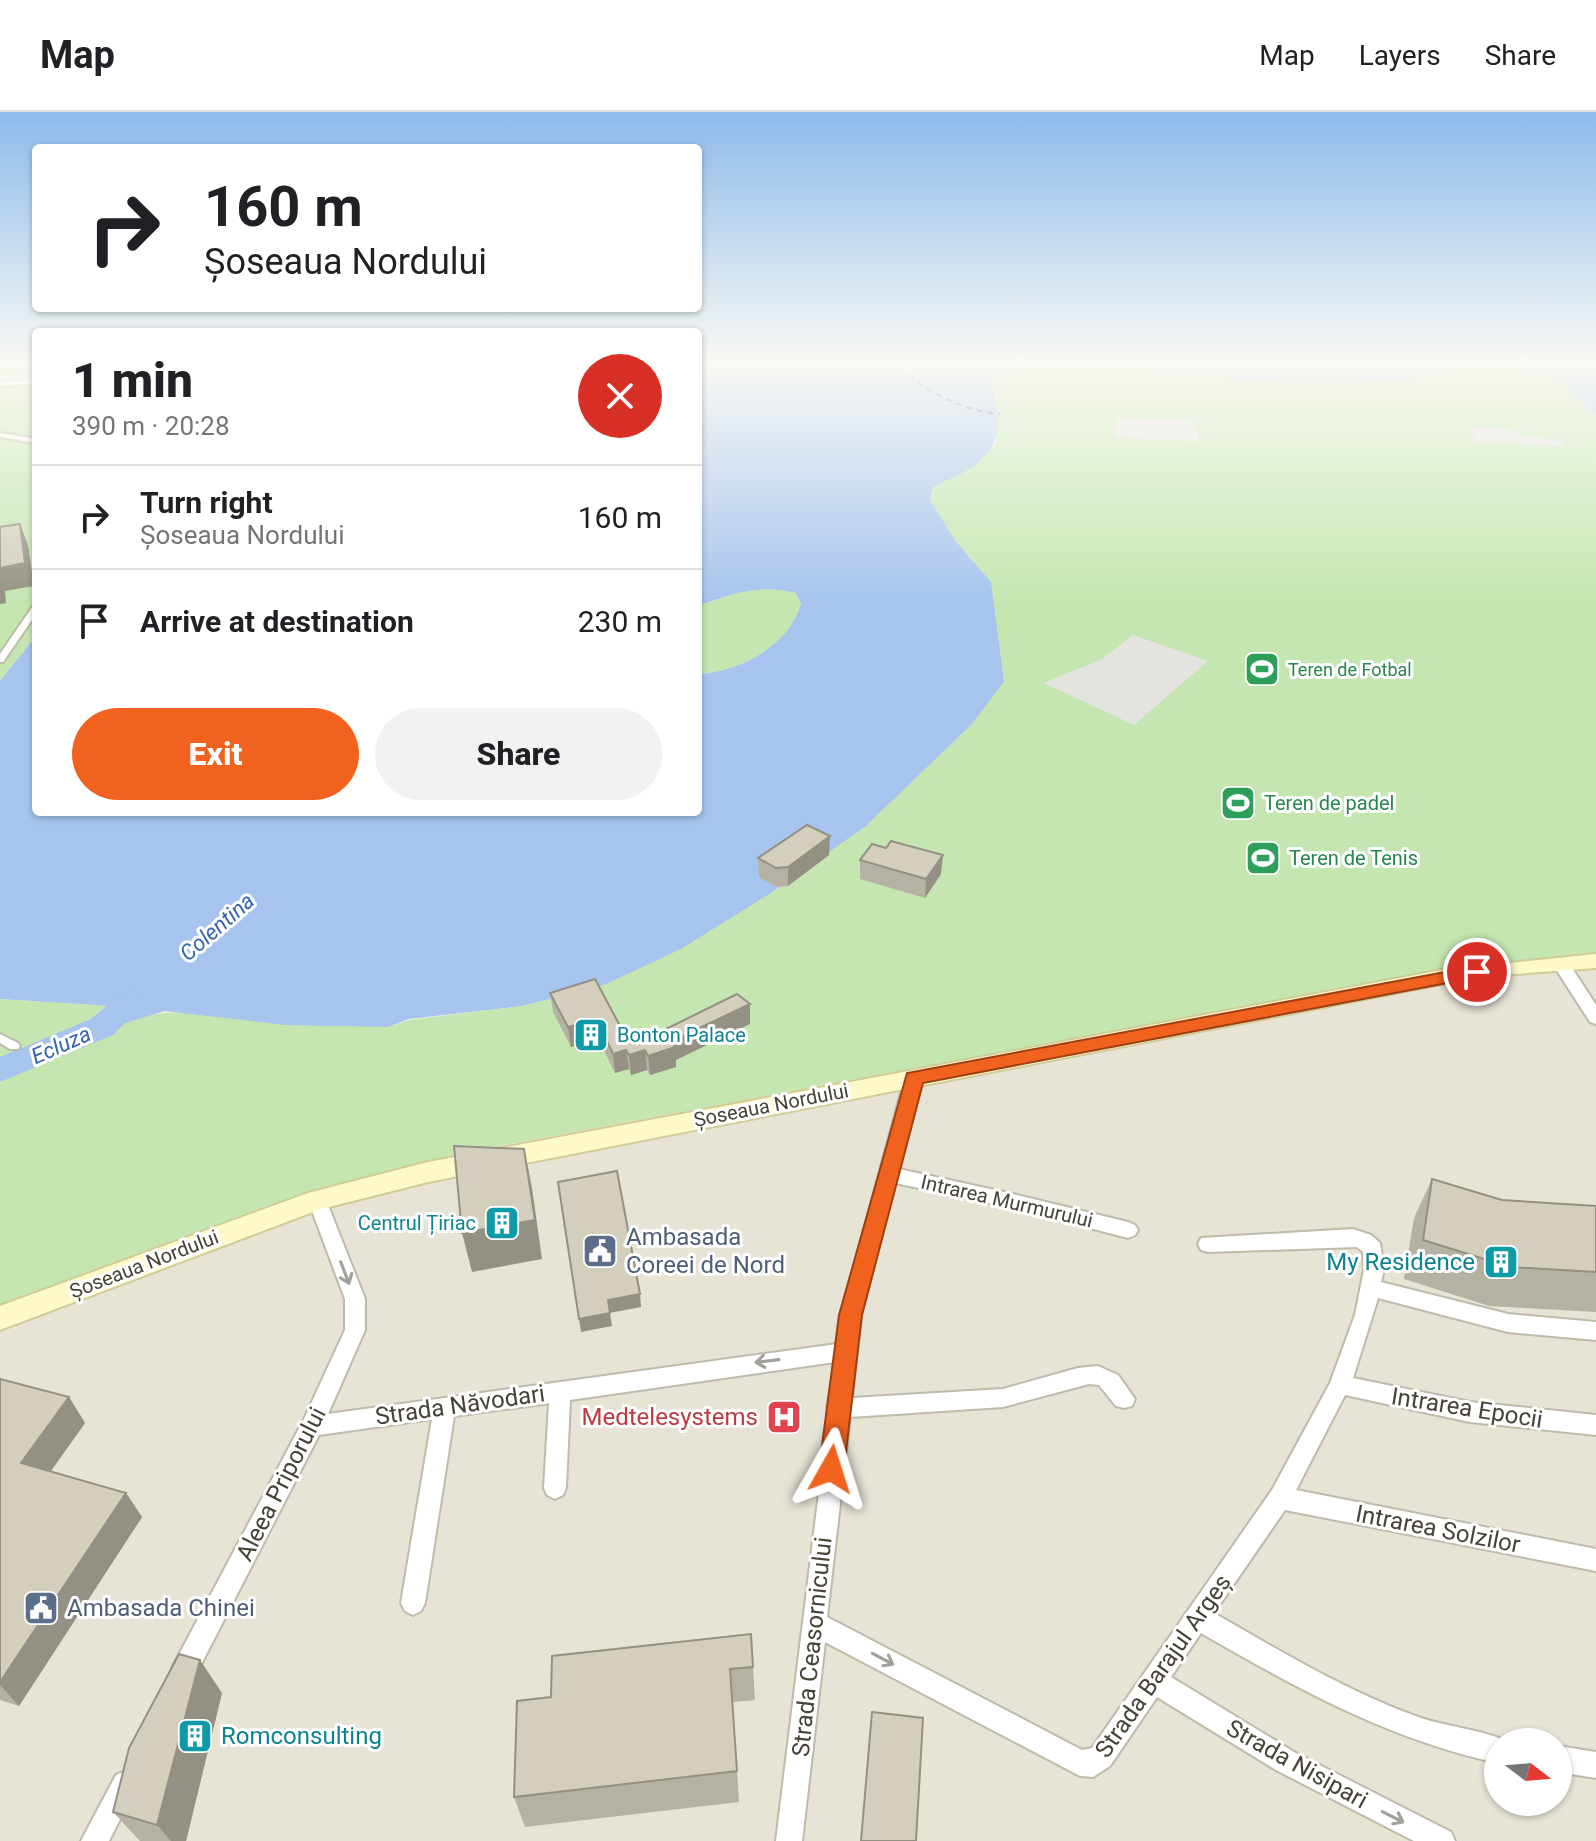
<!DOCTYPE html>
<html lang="en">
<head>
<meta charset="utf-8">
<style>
  :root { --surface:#fff; --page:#f2f2f2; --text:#202124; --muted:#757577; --line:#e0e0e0; --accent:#f2621f }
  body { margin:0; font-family:Roboto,sans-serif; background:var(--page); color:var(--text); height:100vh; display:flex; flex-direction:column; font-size:30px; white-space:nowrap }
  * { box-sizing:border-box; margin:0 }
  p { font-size:26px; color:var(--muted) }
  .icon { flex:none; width:44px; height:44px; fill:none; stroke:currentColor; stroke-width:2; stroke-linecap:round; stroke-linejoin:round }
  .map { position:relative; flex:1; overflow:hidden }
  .sheet { position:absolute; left:32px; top:216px; width:670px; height:488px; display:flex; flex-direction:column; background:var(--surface); border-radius:8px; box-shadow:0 2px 6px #0004 }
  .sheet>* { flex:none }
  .top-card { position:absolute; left:32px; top:32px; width:670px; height:168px; border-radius:8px; box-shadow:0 2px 6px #0004; background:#fff; color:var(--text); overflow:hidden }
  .needle { width:52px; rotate:106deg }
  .fabs { position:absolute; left:1484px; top:1616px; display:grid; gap:16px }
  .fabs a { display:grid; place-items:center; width:88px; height:88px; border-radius:50%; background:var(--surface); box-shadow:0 2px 6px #0004; font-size:40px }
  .pin { position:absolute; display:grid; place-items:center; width:68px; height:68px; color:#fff; margin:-34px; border:4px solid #fff; border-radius:50%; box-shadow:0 2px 8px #0007 }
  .me { position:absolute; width:88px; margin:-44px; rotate:6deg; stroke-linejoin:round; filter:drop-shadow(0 0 6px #0008) }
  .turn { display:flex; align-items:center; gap:28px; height:168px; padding:0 40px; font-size:36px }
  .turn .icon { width:104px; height:104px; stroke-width:2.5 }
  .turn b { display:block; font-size:56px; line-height:68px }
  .round { display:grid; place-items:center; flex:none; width:84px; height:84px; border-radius:42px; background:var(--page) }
  .overview { display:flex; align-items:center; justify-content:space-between; height:136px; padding:0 40px }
  h1 { font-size:48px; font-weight:800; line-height:60px }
  .button { display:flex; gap:16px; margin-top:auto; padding:16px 40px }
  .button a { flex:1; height:92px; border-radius:48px; background:var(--accent); color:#fff; font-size:32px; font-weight:800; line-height:92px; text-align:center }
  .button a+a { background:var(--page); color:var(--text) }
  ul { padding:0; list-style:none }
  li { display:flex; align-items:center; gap:24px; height:104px; padding:0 40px; border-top:2px solid var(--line) }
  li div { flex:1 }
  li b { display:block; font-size:30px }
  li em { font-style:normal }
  header { display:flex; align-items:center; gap:48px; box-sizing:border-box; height:112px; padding:0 40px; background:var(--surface); border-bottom:2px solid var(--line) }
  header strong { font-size:38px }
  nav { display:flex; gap:44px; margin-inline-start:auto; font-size:28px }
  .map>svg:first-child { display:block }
</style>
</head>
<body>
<header>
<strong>Map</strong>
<nav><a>Map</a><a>Layers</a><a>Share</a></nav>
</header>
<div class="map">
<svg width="1596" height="1729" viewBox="0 0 1596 1729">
  <rect width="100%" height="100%" fill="#f3f1e7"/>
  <path fill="#e7e4d6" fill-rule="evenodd" d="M1596,844V1729H0V1197L361,1068L477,1038L1441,858ZM1498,1630H1558V1690H1498Z"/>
  <g fill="#c5e6b1">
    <path d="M0,249H36V524L0,569Z"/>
    <path d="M997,249H1126L1167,258L1230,266L1378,269L1411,266L1428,262L1435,251C1457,244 1532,254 1553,265C1570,273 1583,290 1596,302V844L1441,858L477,1038L361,1068L0,1197V887L111,894L114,901C143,908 158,899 188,900L388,915L409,908L522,894L604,873L771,781L866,714L971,613L974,449L955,428L930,389L933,375L981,349L996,330V284L992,266V255Z"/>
    <path d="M770,475L796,481L801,493C789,534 740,560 698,562V494L749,477Z"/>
  </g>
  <g fill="#e4e3df">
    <path d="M1115,306L1194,309L1200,329L1116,326Z"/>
    <path d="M1470,316L1512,317L1522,325L1560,327L1564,334L1476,330Z"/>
    <path d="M1133,523L1208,549L1134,613L1044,571L1102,547Z"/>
  </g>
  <g fill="#a6c4ee">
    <path d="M698,249H997C978,271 1019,310 982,347C969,360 949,367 933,375L930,388L955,428L991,470L1004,570L971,613L866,714L771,781L681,837L604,873L522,894L409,907L388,915L285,913L165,899L105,917L100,912L114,901L111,894L0,887V569L36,524V700H698V562C739,560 789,534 801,492L796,481C757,472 735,481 698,494Z"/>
    <path d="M1126,249H1448L1435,251L1428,262L1411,266C1316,275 1218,270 1126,249Z"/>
    <path d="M1451,249H1596V302L1551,263L1518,256Z"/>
  </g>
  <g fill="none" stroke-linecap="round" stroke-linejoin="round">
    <path fill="#a6c4ee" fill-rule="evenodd" d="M132,879L143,882L147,889L113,923L0,970V945L91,907L121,882Z"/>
    <path stroke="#3365ae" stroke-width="2" stroke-dasharray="6 5" stroke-linecap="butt" d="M892,249C925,279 955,297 1000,302"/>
    <g stroke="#bebbaa" stroke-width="4">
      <g id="pedestrian">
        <path d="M36,268V272L0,274V270Z"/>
        <path d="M0,321L36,327V331L0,325Z"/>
        <path d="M33,494H36V502L3,550H0V542Z"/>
        <path d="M0,922L18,931L20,934L18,937H10L0,931Z"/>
      </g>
    </g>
    <g stroke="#bebbaa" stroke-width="4">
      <g id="minor">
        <path d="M1560,846L1566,847L1596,893V912L1590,910L1552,851Z"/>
        <path d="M914,960L920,962L923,966L899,1057L1013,1082L1128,1110L1135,1113L1138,1118L1135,1123L1128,1126L1013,1096L895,1071L861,1203L852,1286L1003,1277L1078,1256L1098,1254L1118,1263L1135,1287L1132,1294L1124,1296L1116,1294L1099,1273L1089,1272L1003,1295L850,1305L827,1505L1082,1638L1092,1636L1272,1378L1330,1271L1355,1203L1364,1158L1363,1140L1357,1135L1208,1140L1201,1138L1198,1132L1201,1126L1353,1117L1371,1123L1380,1131L1384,1158L1381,1170L1508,1202L1596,1210V1228L1508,1220L1378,1186L1353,1266L1470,1290L1596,1303V1323L1470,1310L1345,1283L1296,1378L1596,1437V1459L1285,1398L1214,1501C1280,1539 1346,1579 1418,1605C1447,1615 1479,1617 1507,1629L1498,1630V1651C1390,1628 1296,1576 1201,1521L1171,1565L1294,1640L1451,1720L1455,1729H1414L1276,1658L1157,1585L1110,1654L1093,1665L1080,1664L825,1530L802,1729H776L829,1299L827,1296L835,1250L570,1288L566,1376L563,1383L555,1387L547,1383L544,1376L549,1291L454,1304L425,1491L421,1499L413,1503L405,1499L401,1491L432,1307L319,1323L191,1572L182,1575L173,1572L170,1563L173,1554L304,1307L345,1218V1187L308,1088L310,1083L317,1081L324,1083L326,1088L365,1187V1218L328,1302L837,1232L841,1203L905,966L908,962Z"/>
        <path d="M1558,1634L1596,1640V1666L1558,1660Z"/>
        <path d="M125,1659L134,1663L138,1672L109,1729H81L116,1663Z"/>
      </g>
    </g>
    <g stroke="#d1cc98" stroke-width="4">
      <path id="secondary" d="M1596,842V856L1515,862L1442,872L428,1070L321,1097L0,1218V1194L308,1081L428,1050L1442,858Z"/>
    </g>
    <use href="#pedestrian" fill="#fff" fill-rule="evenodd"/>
    <use href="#minor" fill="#fff" fill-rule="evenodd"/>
    <use href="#secondary" fill="#fdf9c8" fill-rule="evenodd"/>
  </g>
  <g fill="#b6b2a3">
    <path d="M886,736L941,762L925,786L860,767V748Z"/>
    <path d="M829,743L788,774L776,775L759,765L758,746Z"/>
    <path d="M550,881L627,927L750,912L676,948V955L650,963L647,958L631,963L629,957L615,961L599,928L571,935L553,900Z"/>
    <path d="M1432,1067L1502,1088L1596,1094V1200L1489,1194L1404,1167L1414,1106Z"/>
    <path d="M0,1267L69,1285L85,1311L50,1359L126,1381L142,1405L19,1594L0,1588Z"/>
    <path d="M751,1522L755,1588L733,1590L739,1690L525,1715L514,1685Z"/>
    <path d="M222,1581L186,1729H140L113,1700Z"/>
  </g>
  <g fill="#949184">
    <path d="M20,412L28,433L34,474L5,479L6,491L0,492V456Z"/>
    <path d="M830,724L829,743L788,774V755Z"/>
    <path d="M943,743L941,762L925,786L926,767Z"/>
    <path d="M750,892V912L676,948V955L650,963L648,944L672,929Z"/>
    <path d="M597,908L599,928L571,935L568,915Z"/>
    <path d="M626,938L629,957L615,961L613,942Z"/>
    <path d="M645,938L647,958L631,963L629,943Z"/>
    <path d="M524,1037L532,1076L542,1147L472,1160L462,1121Z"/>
    <path d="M640,1182L641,1195L609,1201L608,1188Z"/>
    <path d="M610,1201L612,1214L581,1220L579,1207Z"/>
    <path d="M69,1285L85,1311L39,1376L21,1351Z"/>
    <path d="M126,1381L142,1405L19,1594L0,1573V1570Z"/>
    <path d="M200,1548L222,1581L186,1729H171L157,1713Z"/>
  </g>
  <g fill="#d4cfbd" stroke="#949184" stroke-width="2">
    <path d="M20,412L25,451L0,456V415Z"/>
    <path d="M807,713L830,724L788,755L776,756L758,746Z"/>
    <path d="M891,729L943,743L926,767L860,748L872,732L886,736Z"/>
    <path d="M595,867L627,927L664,918L737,882L750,892L672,929L675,935L648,944L645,938L629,943L626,938L613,942L597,908L568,915L550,881Z"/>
    <path d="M454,1034L524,1037L535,1108L462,1121Z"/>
    <path d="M617,1059L640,1182L608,1188L610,1201L579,1207L558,1070Z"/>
    <path d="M1432,1067L1502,1088L1596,1094V1160L1510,1155L1423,1128Z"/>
    <path d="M0,1267L69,1285L21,1351L126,1381L0,1570Z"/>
    <path d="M751,1522L753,1555L730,1557L737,1659L514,1685L517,1589L551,1585L552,1544Z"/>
    <path d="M179,1542L200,1548L157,1713L113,1700L129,1636Z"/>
    <path d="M872,1600L923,1606L916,1729H861Z"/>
  </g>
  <defs><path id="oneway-shaft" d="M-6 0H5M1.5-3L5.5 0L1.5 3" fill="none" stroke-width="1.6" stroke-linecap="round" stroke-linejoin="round" transform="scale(2)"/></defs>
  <g stroke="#a2a09a">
    <use href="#oneway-shaft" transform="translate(345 1161) rotate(69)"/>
    <use href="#oneway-shaft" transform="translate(767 1249) rotate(173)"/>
    <use href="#oneway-shaft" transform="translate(883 1547) rotate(28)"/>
    <use href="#oneway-shaft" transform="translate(1393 1705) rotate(27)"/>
  </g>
  <linearGradient id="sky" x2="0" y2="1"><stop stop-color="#8dbaea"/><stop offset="0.51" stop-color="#faf9f4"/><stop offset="1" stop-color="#faf9f4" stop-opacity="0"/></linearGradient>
  <rect width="1596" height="491" fill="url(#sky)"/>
  <path fill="#f2621f" stroke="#9d4014" stroke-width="2" d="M1477,854L1484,856L1486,860L1484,864L923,971L862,1203L844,1357L840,1365L831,1369L822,1365L819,1357L839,1203L907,961Z"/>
  <defs>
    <g id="stadium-square" transform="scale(1.8)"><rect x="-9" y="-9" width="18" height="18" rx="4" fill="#2e9e5b" stroke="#fff"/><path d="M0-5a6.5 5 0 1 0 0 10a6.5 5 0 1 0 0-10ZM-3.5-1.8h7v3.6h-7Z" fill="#fff"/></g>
    <g id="building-square" transform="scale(1.8)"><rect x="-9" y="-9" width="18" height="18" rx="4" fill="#0f9aa8" stroke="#fff"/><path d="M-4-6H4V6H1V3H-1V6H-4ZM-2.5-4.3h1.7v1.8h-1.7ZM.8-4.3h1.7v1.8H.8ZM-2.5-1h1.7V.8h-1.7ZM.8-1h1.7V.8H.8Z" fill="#fff"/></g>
    <g id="civic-square" transform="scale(1.8)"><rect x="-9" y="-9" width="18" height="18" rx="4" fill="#5c6f8a" stroke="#fff"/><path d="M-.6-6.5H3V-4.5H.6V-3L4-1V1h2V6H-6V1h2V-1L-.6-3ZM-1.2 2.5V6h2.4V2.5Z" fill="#fff"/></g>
    <g id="hospital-square" transform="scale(1.8)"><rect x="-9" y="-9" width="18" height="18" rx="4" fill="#e0444e" stroke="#fff"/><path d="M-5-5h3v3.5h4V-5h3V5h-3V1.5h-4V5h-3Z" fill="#fff"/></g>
  </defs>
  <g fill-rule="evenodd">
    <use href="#stadium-square" x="1262" y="557"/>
    <use href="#stadium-square" x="1238" y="691"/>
    <use href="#stadium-square" x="1263" y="746"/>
    <use href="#building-square" x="591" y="923"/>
    <use href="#building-square" x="502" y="1111"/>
    <use href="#civic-square" x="600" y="1139"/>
    <use href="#building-square" x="1501" y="1150"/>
    <use href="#hospital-square" x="784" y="1305"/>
    <use href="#civic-square" x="41" y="1496"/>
    <use href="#building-square" x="195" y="1624"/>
  </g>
  <g text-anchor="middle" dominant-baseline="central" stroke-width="6" stroke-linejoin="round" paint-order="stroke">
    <g font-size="18" fill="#27864d" stroke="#fff" text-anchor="start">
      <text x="1288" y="557">Teren de Fotbal</text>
    </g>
    <g font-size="20" fill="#27864d" stroke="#fff" text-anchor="start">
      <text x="1264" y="691">Teren de padel</text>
      <text x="1289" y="746">Teren de Tenis</text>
    </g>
    <g font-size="20" fill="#0d838f" stroke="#fff" text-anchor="start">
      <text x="617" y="923">Bonton Palace</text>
      <text x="476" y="1111" text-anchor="end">Centrul Țiriac</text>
    </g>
    <g font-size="20" fill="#464236" stroke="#fff">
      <text transform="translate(771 993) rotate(-11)">Șoseaua Nordului</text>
      <text transform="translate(1007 1089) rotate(13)">Intrarea Murmurului</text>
      <text transform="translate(144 1152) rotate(-21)">Șoseaua Nordului</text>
    </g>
    <g font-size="22" font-style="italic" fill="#3365ae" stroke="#fff">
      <text transform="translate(217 815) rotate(-41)">Colentina</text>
      <text transform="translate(61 933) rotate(-24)">Ecluza</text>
    </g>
    <g font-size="24" fill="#4e5e75" stroke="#fff" text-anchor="start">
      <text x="626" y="1125">Ambasada<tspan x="626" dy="28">Coreei de Nord</tspan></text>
      <text x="67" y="1496">Ambasada Chinei</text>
    </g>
    <g font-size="24" fill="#0d838f" stroke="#fff" text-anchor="end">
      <text x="1475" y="1150">My Residence</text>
      <text x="221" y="1624" text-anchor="start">Romconsulting</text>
    </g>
    <g font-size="24" fill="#464236" stroke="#fff">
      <text transform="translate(460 1293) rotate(-8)">Strada Năvodari</text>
      <text transform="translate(1467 1296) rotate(9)">Intrarea Epocii</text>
      <text transform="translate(281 1372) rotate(-63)">Aleea Priporului</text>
      <text transform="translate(1438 1417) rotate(11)">Intrarea Solzilor</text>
      <text transform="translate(812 1535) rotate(-84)">Strada Ceasornicului</text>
      <text transform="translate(1163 1554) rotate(-55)">Strada Barajul Argeș</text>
      <text transform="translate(1297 1652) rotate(29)">Strada Nisipari</text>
    </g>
    <g font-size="24" fill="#be3a42" stroke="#fff" text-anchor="end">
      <text x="758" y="1305">Medtelesystems</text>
    </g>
  </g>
</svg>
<div class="fabs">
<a><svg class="needle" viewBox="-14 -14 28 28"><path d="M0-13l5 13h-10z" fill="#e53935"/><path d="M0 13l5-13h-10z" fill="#757577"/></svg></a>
</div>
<div class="pin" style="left:1477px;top:860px;background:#d93025"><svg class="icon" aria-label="arrive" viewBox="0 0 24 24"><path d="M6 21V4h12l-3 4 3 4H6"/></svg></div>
<svg class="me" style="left:831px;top:1357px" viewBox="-20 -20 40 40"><path d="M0-17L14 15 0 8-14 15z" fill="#f2621f" stroke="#fff" stroke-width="4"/></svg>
<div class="top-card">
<div class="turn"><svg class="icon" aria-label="right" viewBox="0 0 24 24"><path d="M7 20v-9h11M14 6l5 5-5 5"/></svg><div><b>160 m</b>Șoseaua Nordului</div></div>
</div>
<section class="sheet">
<div class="overview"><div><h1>1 min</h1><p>390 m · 20:28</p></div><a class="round" style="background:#d93025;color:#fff"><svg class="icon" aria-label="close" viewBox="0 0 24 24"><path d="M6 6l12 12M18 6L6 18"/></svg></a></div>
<ul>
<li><svg class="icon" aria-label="right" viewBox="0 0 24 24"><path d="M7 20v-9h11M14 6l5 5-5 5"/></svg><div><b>Turn right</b><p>Șoseaua Nordului</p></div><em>160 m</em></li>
<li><svg class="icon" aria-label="arrive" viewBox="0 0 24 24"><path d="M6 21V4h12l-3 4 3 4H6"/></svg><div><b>Arrive at destination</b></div><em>230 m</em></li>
</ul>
<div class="button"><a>Exit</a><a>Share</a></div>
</section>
</div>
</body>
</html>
